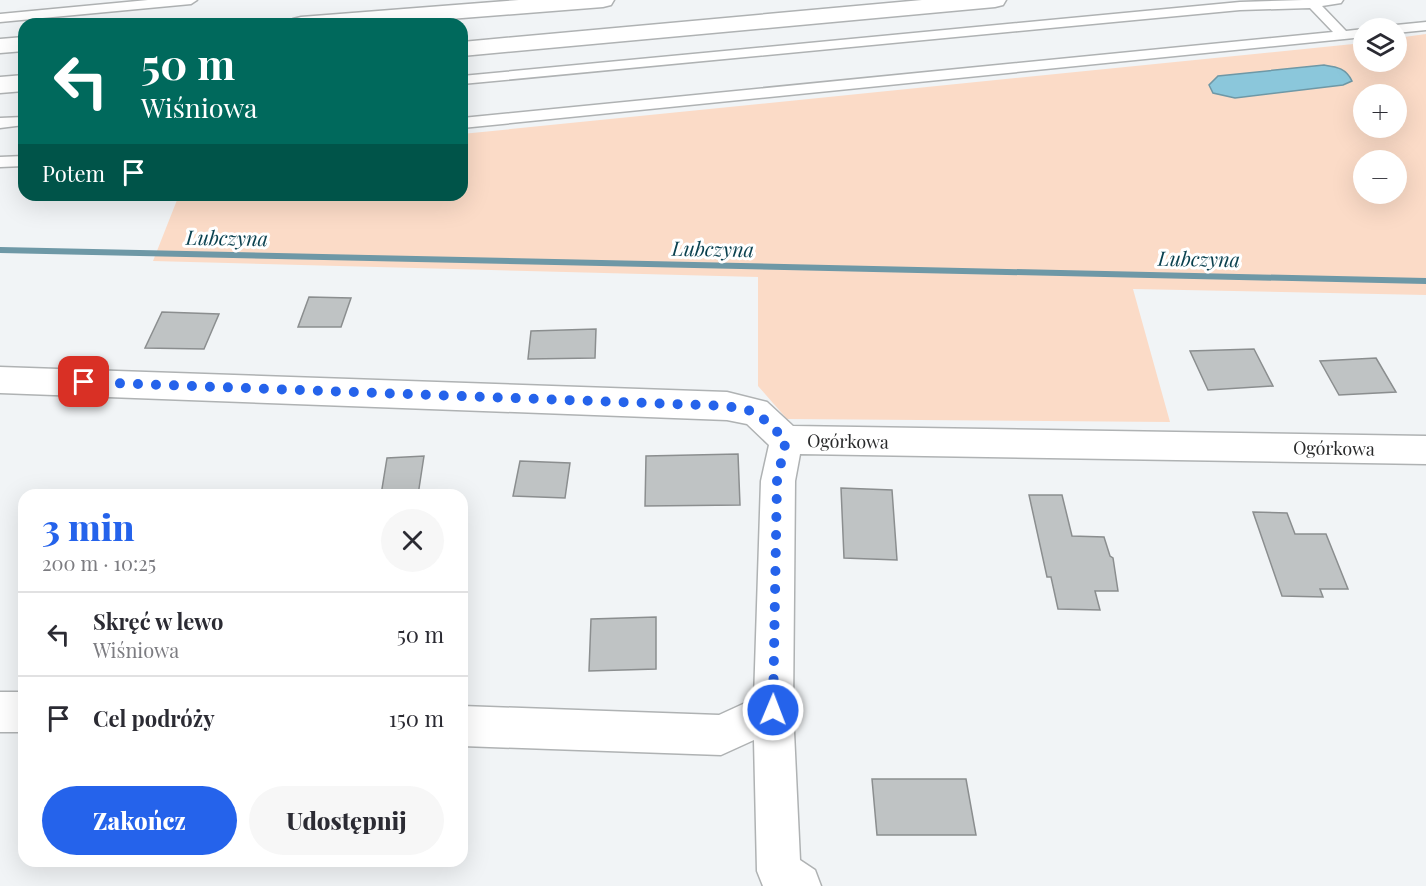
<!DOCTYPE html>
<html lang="pl">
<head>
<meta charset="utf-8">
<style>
  :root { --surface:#fff; --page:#f7f7f7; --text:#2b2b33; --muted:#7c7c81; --line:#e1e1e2; --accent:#2563eb }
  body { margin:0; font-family:"Playfair Display",serif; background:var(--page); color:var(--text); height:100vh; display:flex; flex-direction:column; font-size:22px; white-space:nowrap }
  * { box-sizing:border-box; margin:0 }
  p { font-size:20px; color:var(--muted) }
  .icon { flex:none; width:33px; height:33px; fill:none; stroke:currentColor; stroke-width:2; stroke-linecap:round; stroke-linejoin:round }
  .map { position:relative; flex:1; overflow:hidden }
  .details { position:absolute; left:18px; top:489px; width:450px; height:378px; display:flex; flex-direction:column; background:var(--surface); border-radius:18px; box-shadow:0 6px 24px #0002 }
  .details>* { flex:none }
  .top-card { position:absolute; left:18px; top:18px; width:450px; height:183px; border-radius:18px; box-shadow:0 6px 24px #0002; background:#00695c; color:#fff; overflow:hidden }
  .fabs { position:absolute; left:1353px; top:18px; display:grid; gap:12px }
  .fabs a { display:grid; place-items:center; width:54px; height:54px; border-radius:50%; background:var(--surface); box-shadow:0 6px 24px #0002; font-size:30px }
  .pin { position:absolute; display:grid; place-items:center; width:51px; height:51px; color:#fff; margin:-26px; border-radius:12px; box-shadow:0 3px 9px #0006 }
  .me { position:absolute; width:66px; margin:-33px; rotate:1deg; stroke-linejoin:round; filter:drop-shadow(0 0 4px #0008) }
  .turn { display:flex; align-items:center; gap:21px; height:126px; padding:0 24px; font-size:27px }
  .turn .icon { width:78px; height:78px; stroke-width:2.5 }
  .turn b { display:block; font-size:42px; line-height:51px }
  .then { display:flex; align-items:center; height:57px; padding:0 24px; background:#0003; gap:12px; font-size:22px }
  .round { display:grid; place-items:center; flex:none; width:63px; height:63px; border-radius:32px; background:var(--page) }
  .head { display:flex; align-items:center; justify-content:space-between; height:102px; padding:0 24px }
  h1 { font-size:36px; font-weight:800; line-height:45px; color:var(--accent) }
  .cta { display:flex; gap:12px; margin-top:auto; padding:12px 24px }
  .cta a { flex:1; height:69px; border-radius:36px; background:var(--accent); color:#fff; font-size:24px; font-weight:800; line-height:69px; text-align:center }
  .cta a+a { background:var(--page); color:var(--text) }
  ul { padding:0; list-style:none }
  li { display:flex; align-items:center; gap:18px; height:84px; padding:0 24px; border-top:2px solid var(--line) }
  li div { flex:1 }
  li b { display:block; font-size:22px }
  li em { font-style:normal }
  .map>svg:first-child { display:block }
</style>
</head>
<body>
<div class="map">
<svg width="1426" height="886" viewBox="0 0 1426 886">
  <rect width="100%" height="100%" fill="#f1f4f6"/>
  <path fill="#fbdbc7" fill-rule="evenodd" d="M1426,34V295L1133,289L1170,422L787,419L758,386V277L153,261L179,195H462V134L1363,43L1364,62H1396L1397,38ZM1364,94H1396V128H1364ZM1364,160H1396V194H1364Z"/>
  <path fill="#8bc7db" stroke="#6e98a6" stroke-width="1.5" d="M1324,65C1337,67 1346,68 1352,81L1343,85L1235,98L1213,93L1209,85L1218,76Z"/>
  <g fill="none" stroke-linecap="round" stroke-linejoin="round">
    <path fill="#6e98a6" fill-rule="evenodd" d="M0,247L1426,278V284L0,253Z"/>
  </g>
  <g fill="#bfc3c4" stroke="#8b8e8f" stroke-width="1.5">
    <path d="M309,297L351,298L341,327H298Z"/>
    <path d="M162,312L219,314L204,349L145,348Z"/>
    <path d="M596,329L595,358L528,359L531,331Z"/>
    <path d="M1254,349L1273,386L1208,390L1190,351Z"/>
    <path d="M1376,358L1396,392L1339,395L1320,361Z"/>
    <path d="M738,454L740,505L645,506L646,456Z"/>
    <path d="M424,456L418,495H381L387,458Z"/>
    <path d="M520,461L570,463L565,498L513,496Z"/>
    <path d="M841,488L892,490L897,560L844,558Z"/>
    <path d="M1029,495H1062L1072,536L1104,537L1110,556L1113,558L1118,591H1095L1100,610L1058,609L1051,577H1047Z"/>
    <path d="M1253,512L1287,513L1295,534H1326L1348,589H1320L1323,597L1282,596Z"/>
    <path d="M656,617V669L589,671L591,619Z"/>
    <path d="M872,779H966L976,835H877Z"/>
  </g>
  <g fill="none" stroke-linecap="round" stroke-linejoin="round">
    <g stroke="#afb2b3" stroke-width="3">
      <g id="service">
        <path d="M148,0H197L191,4L0,22V14Z"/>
        <path d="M1303,0H1343L1341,3L1322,6L1346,31L1364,29V37L462,128V118L1333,32L1310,8L1240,10L462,84V76L1240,2Z"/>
        <path d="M1426,22V30L1396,33V28H1390L1396,25Z"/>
        <path d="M24,117V125L0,128V118Z"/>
        <path d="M24,156V166L0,167V157Z"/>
      </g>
    </g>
    <g stroke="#afb2b3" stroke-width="3">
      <g id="minor">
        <path d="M0,367L727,392L767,402L793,426L1426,436V464L800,454L795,481L793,710L800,860L815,870L821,886H763L757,871L754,740L721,755L462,746V706L719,715L754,699L761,481L769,445L747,424L727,420L0,393Z"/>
        <rect x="0" y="692" width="24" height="40"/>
      </g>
    </g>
    <g stroke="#afb2b3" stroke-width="3">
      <g id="motorway">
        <path d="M519,0H614L611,5L603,7L386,24H290L293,19L301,17Z"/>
        <path d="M922,0H1006L1003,5L995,7L462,56V42Z"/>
        <path d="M24,37V51L0,53V39Z"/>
        <path d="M24,75V91L0,93V77Z"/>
      </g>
    </g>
    <use href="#service" fill="#fff" fill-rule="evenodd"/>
    <use href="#minor" fill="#fff" fill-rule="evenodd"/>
    <use href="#motorway" fill="#fff" fill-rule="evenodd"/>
  </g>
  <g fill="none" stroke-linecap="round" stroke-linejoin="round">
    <path stroke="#2563eb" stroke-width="10" stroke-dasharray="0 18" d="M84,382L727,406L756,412L786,440L777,481L773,710"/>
  </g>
  <g text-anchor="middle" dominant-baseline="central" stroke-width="6" stroke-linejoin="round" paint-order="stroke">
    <g font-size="18" fill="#292a2b" stroke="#fff">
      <text transform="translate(848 441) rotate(1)">Ogórkowa</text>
      <text transform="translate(1334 448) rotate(1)">Ogórkowa</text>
    </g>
    <g font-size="20" font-style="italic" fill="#0a414f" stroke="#fff">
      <text transform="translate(227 237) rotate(1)">Lubczyna</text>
      <text transform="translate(713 248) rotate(1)">Lubczyna</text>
      <text transform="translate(1199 258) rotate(1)">Lubczyna</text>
    </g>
  </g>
</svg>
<div class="fabs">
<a><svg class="icon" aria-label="layers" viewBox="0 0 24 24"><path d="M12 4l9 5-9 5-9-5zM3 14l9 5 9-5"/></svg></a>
<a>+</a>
<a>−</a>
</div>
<div class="pin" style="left:84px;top:382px;background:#d93025"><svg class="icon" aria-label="arrive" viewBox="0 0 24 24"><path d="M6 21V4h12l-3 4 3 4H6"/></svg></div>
<svg class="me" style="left:773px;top:710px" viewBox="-20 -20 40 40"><circle r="17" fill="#2563eb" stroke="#fff" stroke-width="3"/><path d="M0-11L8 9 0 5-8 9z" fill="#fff"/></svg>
<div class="top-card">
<div class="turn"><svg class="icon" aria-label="left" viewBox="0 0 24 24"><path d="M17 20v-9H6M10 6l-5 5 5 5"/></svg><div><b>50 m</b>Wiśniowa</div></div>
<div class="then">Potem<svg class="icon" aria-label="arrive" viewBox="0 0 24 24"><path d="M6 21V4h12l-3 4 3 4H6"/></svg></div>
</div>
<section class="details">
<div class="head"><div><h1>3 min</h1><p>200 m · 10:25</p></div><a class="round"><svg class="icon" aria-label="close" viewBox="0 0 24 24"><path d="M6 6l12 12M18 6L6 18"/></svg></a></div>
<ul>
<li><svg class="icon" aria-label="left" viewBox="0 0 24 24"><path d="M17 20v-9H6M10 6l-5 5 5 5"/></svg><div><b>Skręć w lewo</b><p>Wiśniowa</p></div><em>50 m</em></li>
<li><svg class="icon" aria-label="arrive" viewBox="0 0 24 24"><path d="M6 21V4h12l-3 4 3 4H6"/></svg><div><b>Cel podróży</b></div><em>150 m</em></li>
</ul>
<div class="cta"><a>Zakończ</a><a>Udostępnij</a></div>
</section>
</div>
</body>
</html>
